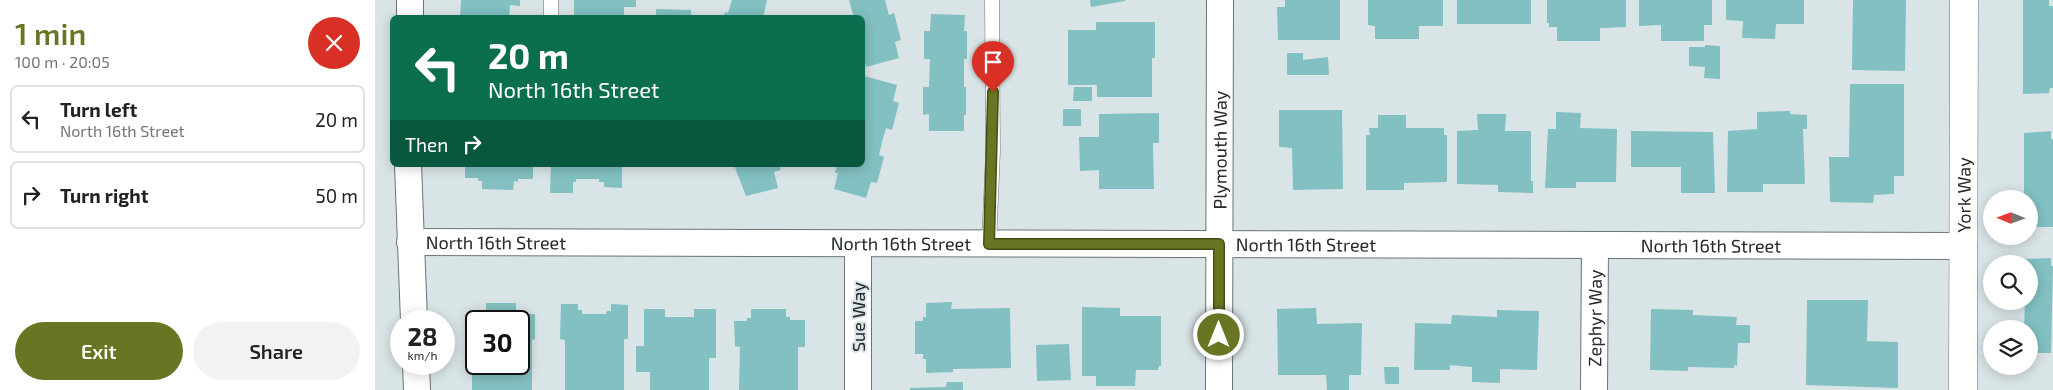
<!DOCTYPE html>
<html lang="en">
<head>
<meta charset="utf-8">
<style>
  :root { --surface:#fff; --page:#f2f2f2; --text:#222; --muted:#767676; --line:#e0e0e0; --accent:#687623 }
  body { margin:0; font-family:"Exo 2",sans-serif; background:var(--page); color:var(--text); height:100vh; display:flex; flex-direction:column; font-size:19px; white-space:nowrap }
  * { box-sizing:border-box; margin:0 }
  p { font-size:16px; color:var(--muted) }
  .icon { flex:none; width:28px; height:28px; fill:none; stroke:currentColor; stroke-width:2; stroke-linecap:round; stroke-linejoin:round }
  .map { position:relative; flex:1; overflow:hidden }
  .panel { display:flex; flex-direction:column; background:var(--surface); width:375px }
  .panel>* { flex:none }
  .banner { position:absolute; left:15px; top:15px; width:475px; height:152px; border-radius:8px; box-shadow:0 2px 12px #0003; background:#0b6e4f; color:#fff; overflow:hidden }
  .needle { width:32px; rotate:271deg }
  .controls { position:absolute; left:1608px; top:190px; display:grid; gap:10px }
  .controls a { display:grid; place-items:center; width:55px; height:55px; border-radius:50%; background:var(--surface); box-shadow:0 2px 12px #0003; font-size:25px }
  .speed { position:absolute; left:15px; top:310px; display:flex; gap:10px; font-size:25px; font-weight:700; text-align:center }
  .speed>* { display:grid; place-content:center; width:65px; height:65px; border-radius:50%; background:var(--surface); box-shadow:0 2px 12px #0003; line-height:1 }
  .speed small { font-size:12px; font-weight:400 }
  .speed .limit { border:2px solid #111; border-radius:8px; background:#fff; color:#111 }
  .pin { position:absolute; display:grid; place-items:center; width:42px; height:42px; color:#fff; margin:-51px -21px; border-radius:50% 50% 50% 0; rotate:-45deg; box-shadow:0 0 5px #0007 }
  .pin .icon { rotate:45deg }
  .me { position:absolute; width:55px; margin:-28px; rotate:0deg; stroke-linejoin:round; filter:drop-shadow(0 0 4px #0008) }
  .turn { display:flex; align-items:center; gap:18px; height:105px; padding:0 15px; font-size:22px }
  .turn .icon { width:65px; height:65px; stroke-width:2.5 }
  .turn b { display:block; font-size:35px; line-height:42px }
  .then { display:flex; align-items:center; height:48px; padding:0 15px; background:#0003; gap:10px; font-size:19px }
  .round { display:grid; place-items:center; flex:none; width:52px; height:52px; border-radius:26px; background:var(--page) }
  .headline { display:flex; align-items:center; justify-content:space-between; height:85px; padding:0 15px }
  h1 { font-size:30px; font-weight:600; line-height:38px; color:var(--accent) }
  .action { display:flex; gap:10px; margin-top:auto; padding:10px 15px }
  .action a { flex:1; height:58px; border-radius:30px; background:var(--accent); color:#fff; font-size:20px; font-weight:600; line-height:58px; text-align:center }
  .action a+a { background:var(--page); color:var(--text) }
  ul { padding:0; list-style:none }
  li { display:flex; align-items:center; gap:15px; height:68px; margin:0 10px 8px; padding:0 5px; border:2px solid var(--line); border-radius:8px }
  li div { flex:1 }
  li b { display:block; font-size:19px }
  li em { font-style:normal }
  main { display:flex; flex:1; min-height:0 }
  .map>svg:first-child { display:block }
</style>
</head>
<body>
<main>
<section class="panel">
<div class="headline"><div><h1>1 min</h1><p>100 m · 20:05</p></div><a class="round" style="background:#d93025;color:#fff"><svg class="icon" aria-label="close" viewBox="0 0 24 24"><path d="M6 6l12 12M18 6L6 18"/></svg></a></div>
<ul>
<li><svg class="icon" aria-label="left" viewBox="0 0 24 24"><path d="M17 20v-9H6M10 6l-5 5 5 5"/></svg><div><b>Turn left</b><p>North 16th Street</p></div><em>20 m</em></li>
<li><svg class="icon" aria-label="right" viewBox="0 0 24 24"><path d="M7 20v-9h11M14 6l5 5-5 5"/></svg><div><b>Turn right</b></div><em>50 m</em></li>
</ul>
<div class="action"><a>Exit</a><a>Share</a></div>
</section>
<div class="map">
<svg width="1678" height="390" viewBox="0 0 1678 390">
  <rect width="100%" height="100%" fill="#d9e4e7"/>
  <g fill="#82c0c1" fill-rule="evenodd">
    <path d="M86,0H145V6L135,5L134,18H85Z"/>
    <path d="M199,0H261V7H249V15H261V18H199Z"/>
    <path d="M357,0H392L388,18H349L350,12L353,13Z"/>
    <path d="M474,0H510L514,15L519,13L526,40L520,42L524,58L491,67L488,52V18H479Z"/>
    <path d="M715,0H750V1L716,7Z"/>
    <path d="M910,0H965V40H903L902,7H910Z"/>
    <path d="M993,0H1068V26H1044V39H1000V26L993,25Z"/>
    <rect x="1082" y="0" width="74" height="24"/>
    <path d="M1172,0H1251V27L1225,28V41H1182V27H1174V23H1172Z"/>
    <path d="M1264,0H1337V25H1329V41H1286V25L1264,26Z"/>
    <path d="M1351,0H1429V24H1401L1400,39L1367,38L1368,21L1351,20Z"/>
    <path d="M1478,0H1531L1530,71L1477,70Z"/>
    <path d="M1648,0H1674V6H1678V88H1675L1674,93L1648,94Z"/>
    <path d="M281,9L316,10V18H281Z"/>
    <path d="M556,14L590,15L589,31H592V59H589V87H591V115H589V131H554V114L548,115V87H554L555,59H549V31H555Z"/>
    <path d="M721,22H780V58H777V97H722V85H693V30H721Z"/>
    <path d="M1330,45L1345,46V79L1329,78L1330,67L1314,66V47H1330Z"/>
    <path d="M912,53H928V60L953,57L954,75H912Z"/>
    <path d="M489,76L522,85L518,101L524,103L517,130L511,128L507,142L504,155L509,157L502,183L496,182L491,198L459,189L463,173H460L462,165H488Z"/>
    <path d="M1475,84H1529V176H1519V194L1499,195L1498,203L1455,202L1454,157H1474Z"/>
    <path d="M699,87H717V101H698Z"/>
    <rect x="688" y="109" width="18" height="17"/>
    <path d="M904,110H967L968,189L918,190L917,148L904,147Z"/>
    <path d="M1415,111V114L1432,115V129H1428L1430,184H1388V192H1352L1353,131L1382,129V112Z"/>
    <path d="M1181,112L1206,113L1205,128L1242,129L1241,182H1201V188H1170L1173,129H1181Z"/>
    <path d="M784,113V143H778L779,189H724V170L705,171L704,137H724V114Z"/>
    <path d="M1102,114H1131L1130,131H1156V181H1158V193L1123,192V185L1082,184V131L1103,130Z"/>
    <path d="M1003,115H1031V128H1069V135H1072V182L1029,183V190H991V135H995L994,128H1003Z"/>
    <path d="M1256,131L1338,132L1340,193H1306V167H1256Z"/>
    <path d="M1676,131V139H1678V227H1654V199H1649V133Z"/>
    <path d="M90,165H158V179H143V182L139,181L138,190L107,189V181H103V178H90Z"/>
    <path d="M176,165H247V188L229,187V182H224V179H201V182H198V193H175Z"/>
    <path d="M359,165H404L406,170L399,172L403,188L371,196Z"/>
    <path d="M1676,258V266H1678L1676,353H1654V329H1649L1650,301H1654V264H1650V259Z"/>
    <path d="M1432,300H1493L1492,341L1523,342V388L1431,385Z"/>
    <path d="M577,302L576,309L635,308L636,368L578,369V372L551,373V359H548V354H540V321H548V317H551V303Z"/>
    <path d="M111,303H141V311L145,312V314H160V339L157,340V390H97V339H92L93,315H107L106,311L111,312ZM101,321H144V364H101Z"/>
    <path d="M186,304H203V310H207V314H231L232,311H236V304L253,305V339H249V390H190V340L185,339Z"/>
    <path d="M707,307L745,308V316H786V366H784L783,370H761L760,386H721V376H707Z"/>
    <path d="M941,308L942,324L987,323L986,375H974V390H952L951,375H903L902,309Z"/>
    <path d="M269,309H290V317H319V309H341V358H334V390H275V372H261V346H269Z"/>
    <path d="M376,309H411V317H415V320H430V347H423V390H364L365,347L360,346L359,321H372V318H376Z"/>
    <path d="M1276,309L1318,310V315L1362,317L1361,325H1375V343H1363L1362,366L1359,365V368L1313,367V371L1275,370Z"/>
    <path d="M1122,310L1164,311L1162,370L1125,369V383L1097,382V367L1075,365V370H1039L1040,323L1076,324L1077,315L1122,317Z"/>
    <path d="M694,344L696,380L662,381L661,345Z"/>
    <path d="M1009,367H1024V384H1010Z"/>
    <path d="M572,382H588V390H535V388L571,387Z"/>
  </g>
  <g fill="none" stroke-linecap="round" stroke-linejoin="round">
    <g stroke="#6a7476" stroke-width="15">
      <g id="lane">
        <path d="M176,18V0"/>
        <path d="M614,244L618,151L617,0"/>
      </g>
    </g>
    <g stroke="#6a7476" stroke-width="28">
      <g id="street">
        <path d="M35,18V0"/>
        <path d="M33,165L39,321"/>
        <path id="s1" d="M35,242L1589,246"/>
        <path d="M41,364L42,390"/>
        <path d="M483,390V244"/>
        <path id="s2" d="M844,390L845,0"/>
        <path id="s3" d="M1219,390L1220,245"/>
      </g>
    </g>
    <g stroke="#6a7476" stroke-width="29">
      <g id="secondary">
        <path id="s4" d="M1588,390L1589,0"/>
      </g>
    </g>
    <use href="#lane" stroke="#fff" stroke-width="14"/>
    <use href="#street" stroke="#fff" stroke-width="26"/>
    <use href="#secondary" stroke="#fff" stroke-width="28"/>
  </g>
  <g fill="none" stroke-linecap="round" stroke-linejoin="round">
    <g stroke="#444d17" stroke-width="12">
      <path id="route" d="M618,92L614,244H844V335"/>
    </g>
    <use href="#route" stroke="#687623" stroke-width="9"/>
  </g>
  <g text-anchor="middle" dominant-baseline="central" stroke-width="4" stroke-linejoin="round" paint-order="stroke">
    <g font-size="18" fill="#242829" stroke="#d9e4e7">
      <text stroke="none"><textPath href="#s2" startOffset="240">Plymouth Way</textPath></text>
      <text stroke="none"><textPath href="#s4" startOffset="195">York Way</textPath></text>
      <text stroke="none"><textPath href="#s1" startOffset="86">North 16th Street</textPath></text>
      <text stroke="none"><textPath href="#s1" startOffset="491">North 16th Street</textPath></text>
      <text stroke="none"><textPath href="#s1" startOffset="896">North 16th Street</textPath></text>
      <text stroke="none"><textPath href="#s1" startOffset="1301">North 16th Street</textPath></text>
      <text transform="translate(483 317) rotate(-90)">Sue Way</text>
      <text stroke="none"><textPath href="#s3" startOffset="72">Zephyr Way</textPath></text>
    </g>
  </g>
</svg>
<div class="controls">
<a><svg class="needle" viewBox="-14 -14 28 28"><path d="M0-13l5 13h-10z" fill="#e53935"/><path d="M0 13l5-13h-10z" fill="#767676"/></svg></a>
<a><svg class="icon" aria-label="search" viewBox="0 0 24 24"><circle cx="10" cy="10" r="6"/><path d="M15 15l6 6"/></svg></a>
<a><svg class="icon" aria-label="layers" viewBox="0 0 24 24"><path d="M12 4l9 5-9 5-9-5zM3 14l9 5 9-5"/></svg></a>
</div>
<div class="speed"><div>28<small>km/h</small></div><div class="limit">30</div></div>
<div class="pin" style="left:618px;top:92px;background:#d93025"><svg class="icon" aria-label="arrive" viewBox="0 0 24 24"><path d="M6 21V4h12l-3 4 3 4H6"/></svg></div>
<svg class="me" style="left:844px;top:335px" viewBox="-20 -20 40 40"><circle r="17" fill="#687623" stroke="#fff" stroke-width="3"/><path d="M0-11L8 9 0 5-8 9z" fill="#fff"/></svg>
<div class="banner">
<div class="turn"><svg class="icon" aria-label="left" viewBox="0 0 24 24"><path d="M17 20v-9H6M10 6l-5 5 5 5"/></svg><div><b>20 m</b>North 16th Street</div></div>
<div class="then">Then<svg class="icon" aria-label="right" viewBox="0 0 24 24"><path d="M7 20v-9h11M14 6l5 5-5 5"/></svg></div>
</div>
</div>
</main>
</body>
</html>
